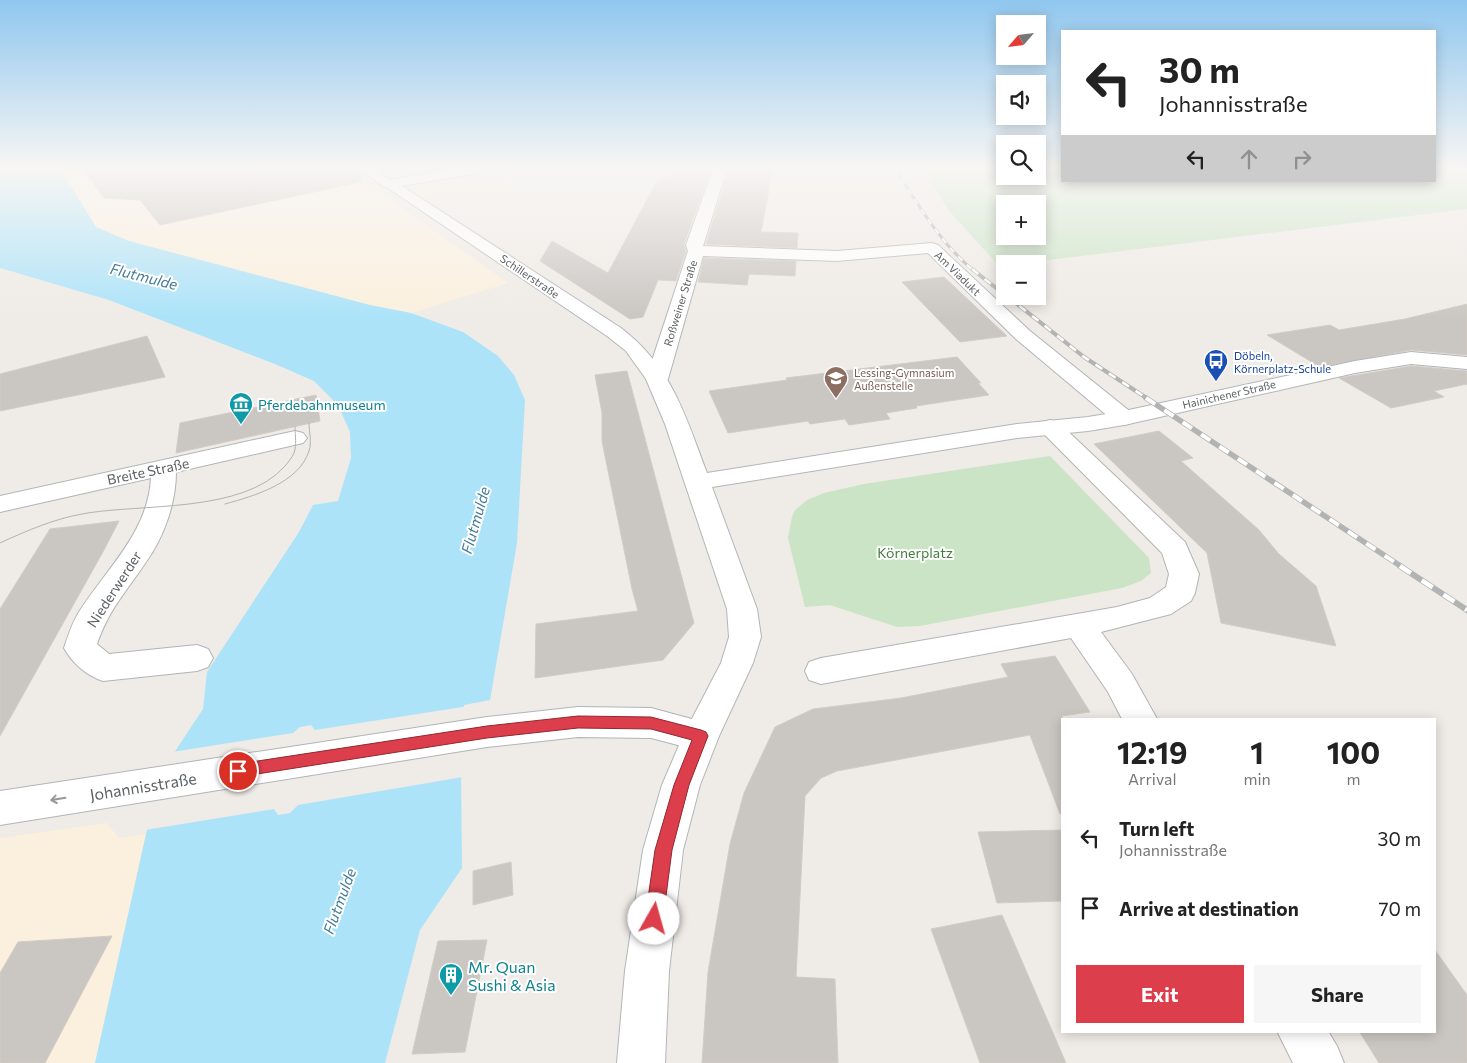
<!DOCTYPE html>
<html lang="en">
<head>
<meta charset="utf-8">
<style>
  :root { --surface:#fff; --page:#f6f6f6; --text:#222; --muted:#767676; --accent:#dc3e4b }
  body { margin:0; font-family:Commissioner,sans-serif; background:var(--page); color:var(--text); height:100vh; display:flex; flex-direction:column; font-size:19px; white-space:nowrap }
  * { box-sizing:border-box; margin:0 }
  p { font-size:16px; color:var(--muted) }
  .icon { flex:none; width:28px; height:28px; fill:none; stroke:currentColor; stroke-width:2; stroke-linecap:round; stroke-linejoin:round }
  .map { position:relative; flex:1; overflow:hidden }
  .panel { position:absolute; left:1061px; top:718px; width:375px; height:315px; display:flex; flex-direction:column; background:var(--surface); border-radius:0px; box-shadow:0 2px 12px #0003 }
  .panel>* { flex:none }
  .hud { position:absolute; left:1061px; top:30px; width:375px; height:152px; border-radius:0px; box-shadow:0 2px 12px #0003; background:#fff; color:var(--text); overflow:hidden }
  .needle { width:32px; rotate:242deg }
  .buttons { position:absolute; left:996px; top:15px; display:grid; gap:10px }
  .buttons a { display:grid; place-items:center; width:50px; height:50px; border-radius:0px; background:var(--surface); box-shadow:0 2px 12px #0003; font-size:25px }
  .pin { position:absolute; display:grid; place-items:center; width:42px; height:42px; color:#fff; margin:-21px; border:2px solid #fff; border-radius:50%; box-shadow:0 1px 5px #0007 }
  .me { position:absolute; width:55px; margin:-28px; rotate:7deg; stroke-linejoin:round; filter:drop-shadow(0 0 4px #0008) }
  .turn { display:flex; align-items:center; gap:18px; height:105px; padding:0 15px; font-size:22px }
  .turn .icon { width:65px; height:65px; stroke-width:2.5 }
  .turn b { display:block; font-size:35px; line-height:42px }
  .lanes { display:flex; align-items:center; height:48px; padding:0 15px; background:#0003; justify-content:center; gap:25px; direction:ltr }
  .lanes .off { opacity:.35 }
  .eta { display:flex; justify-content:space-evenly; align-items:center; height:85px; text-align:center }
  .eta b { font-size:30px; font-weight:700; line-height:35px }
  .primary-button { display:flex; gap:10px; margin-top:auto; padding:10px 15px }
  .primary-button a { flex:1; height:58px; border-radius:0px; background:var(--accent); color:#fff; font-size:20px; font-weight:700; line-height:58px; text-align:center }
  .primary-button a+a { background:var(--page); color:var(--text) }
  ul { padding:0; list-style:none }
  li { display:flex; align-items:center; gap:15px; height:70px; padding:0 15px }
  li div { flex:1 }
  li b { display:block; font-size:19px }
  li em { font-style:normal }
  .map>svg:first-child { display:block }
</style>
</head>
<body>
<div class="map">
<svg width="1467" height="1063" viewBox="0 0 1467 1063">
  <rect width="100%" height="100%" fill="#efebe6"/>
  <g fill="#fbf0de">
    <path d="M60,169H347L508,283L411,313L370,305L129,241L96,227Z"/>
    <path d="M107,823L119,838L146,834L95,1063H0V838Z"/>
  </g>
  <g fill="#cae4c5" fill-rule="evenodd">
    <path d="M922,169H1005V176H1038V169H1062V181H1435V169H1467V209L999,266L950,212ZM1005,204H1038V236H1005Z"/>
    <path d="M1050,456L1149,558L1151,573L1141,581L1122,588L920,626L897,627L830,605L805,607L788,538L792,517L795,510L807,500L824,493L864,484Z"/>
  </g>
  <path fill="#ace3f9" d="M0,169H60L96,227L129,241L370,305L411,313L463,332L498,356L514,375L525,400L517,543L490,700L464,705L461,773L462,868L420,930L385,1063H95L146,834L168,762L203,709L207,672L299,532L313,505L338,501L351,458L350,432L338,405L314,381L275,364L109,300L0,268Z"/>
  <path fill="#efebe6" d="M488,703L467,707L463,777L298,805L290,813L278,815L274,809L145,830L166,762L172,752L293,733L300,727L311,725L315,730Z"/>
  <g fill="#cac6c2" stroke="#d3ccc5">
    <path d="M83,169H357L360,172L361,182L160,225L140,200L104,198Z"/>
    <path d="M678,169H711L684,244L686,251L676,281L658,280L643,317L630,319L540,261L552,241L608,273L658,179L674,176Z"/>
    <path d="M729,169H773L761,232L798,233L797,248L706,244Z"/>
    <path d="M704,258L796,261L795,276L749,274L747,285L698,282Z"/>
    <path d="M944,277L1007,336L960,342L902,282Z"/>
    <path d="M1467,304V355L1411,350L1320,367L1267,335L1330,325L1339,330L1405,319Z"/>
    <path d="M147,336L165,377L0,411V374Z"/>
    <path d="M957,357L981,383H978L989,395L916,406L917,408L886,413L890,419L849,425L845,419L810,424L808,421L728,433L709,391L787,380L786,378Z"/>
    <path d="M1411,366L1467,371V384L1434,391L1444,397L1391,408L1339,378Z"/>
    <path d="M627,371L694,623L663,660L535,678L536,624L638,611L632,589L606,461L602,441V413L595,375Z"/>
    <path d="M316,395L320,421L176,453L180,423Z"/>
    <path d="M1159,431L1193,458L1181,461L1259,530L1279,554L1316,586L1336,646L1221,623L1207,553L1094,444Z"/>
    <path d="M119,521L104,550L0,736V609L50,529Z"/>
    <path d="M1055,656L1090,712L1062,716V813L1060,814L1030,735L837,771L821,778L805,796L796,977L835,979L838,1063H702L708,972L730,844L744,793L775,727L813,709L901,698L1008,677L1001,664Z"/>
    <path d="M1062,830V901L997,903L978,832Z"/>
    <path d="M511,862L513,895L473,905V871Z"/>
    <path d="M1002,915L1066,1063H980L931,929Z"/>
    <path d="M112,936L45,1063H0V973L18,942Z"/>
    <path d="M487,940L465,1052L412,1054L438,941Z"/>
    <path d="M1435,950L1467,995V1063H1379L1359,1031H1435Z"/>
  </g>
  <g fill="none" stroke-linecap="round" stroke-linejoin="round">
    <g stroke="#b1b4b7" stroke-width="2">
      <g id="minor">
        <path d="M359,169H375L396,184L394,187H384Z"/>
        <path d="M713,169H727L703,246L837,251L932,243L938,245L1030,331L1132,413L1136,418L1132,423L1124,425L1116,423L1016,339L928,253L837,261L703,256L668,379L665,384L657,385L649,384L646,379L688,251L686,245Z"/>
        <path d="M1050,420L1058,422L1185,542L1199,574L1195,593L1191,601L1171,614L1101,632L1132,674L1157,719H1122L1108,692L1071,638L821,684L809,680L805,671L809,662L821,658L1117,607L1150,598L1166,587L1169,574L1162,553L1042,432L1038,427L1042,422Z"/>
        <path d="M295,431L303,433L307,438L303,443L176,472C176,503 164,537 146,562C126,592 109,609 97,644L109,654L197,645L208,649L213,658L208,667L197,671L103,681C87,676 72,663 64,648C68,636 72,623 79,612C106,569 148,533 151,478L0,512V496Z"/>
        <path d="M578,707L651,708L714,725L719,736L714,747L701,751L651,738L578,737L487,747L0,825V791L487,717Z"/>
        <path d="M1277,1031H1328L1337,1046L1344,1063H1293Z"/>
      </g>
    </g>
    <g stroke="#b2b6b9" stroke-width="2">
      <path id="secondary" d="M454,169H485L478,173L402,186L621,328C672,367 685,415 707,473L1017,424L1088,417L1124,411L1355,361L1411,352L1467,357V369L1411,364L1355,373L1124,425L1088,431L1017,438L712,487L757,609L761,637L753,663L719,736L700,785L683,850L669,971L665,1063H617L625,971L643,850L662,785L683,736L721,663L729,637L727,609L665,424L646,379L626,351L607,336L382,184L389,180Z"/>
    </g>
    <use href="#minor" fill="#fff" fill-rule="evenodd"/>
    <use href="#secondary" fill="#fff" fill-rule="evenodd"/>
    <g stroke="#b2b3b3" stroke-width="1">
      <path d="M225,504C254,496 299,483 309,451C312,442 309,432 309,423"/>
      <path d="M0,543C26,531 54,519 82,514C141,503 243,514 285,466C288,462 292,458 294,453C297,445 295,436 295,427"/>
    </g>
    <g stroke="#b2b3b3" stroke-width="3">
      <path id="rail-far3" d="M895,169C918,204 940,243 973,270"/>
    </g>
    <g stroke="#b2b3b3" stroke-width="4">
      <g id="rail-far2">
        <path d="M972,269L1005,295"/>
        <path d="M1007,296L1084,357L1148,399"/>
      </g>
    </g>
    <g stroke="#b2b3b3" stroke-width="5.5">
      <path id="rail-far1" d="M1146,398L1402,567"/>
    </g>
    <g stroke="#b2b3b3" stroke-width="6">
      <path id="rail" d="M1400,566L1467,610"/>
    </g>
    <use href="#rail-far3" stroke="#fff" stroke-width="2" stroke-dasharray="6" stroke-linecap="butt"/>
    <use href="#rail-far2" stroke="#fff" stroke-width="2.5" stroke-dasharray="8" stroke-linecap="butt"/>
    <use href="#rail-far1" stroke="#fff" stroke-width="4" stroke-dasharray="11" stroke-linecap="butt"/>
    <use href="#rail" stroke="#fff" stroke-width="4.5" stroke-dasharray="13" stroke-linecap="butt"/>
  </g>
  <defs><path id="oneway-shaft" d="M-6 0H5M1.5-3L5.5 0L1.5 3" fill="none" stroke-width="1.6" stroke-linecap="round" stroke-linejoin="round" transform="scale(1.25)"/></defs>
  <use stroke="#96999b" href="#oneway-shaft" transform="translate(58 799) rotate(171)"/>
  <linearGradient id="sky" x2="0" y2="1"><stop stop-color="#90c7ef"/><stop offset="0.53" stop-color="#f8f6f4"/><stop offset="1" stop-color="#f8f6f4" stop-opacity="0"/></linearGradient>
  <rect width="1467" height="318" fill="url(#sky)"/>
  <path fill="#dc3e4b" stroke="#8f2831" d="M578,716L651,717L701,730L706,732L708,736L689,785L672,850L663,919L660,925L654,928L648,925L645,919L655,850L674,785L692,740L651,729L578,728L487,738L238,777L232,775L230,771L232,766L238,764L487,726Z"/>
  <defs>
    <g id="bus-pin" transform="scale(1.25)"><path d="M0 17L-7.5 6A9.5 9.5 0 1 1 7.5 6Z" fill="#1a4fb4" stroke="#fff"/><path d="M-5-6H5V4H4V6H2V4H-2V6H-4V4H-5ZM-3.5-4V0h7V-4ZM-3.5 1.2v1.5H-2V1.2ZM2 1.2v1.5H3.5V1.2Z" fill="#fff"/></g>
    <g id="school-pin" transform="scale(1.25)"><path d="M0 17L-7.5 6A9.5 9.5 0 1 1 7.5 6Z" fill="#8d6e63" stroke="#fff"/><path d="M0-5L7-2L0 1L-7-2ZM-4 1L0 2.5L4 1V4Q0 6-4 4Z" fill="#fff"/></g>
    <g id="museum-pin" transform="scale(1.25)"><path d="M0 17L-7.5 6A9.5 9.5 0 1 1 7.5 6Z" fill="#0f9aa8" stroke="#fff"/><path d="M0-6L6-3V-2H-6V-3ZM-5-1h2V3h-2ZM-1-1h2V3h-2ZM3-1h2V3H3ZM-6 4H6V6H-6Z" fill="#fff"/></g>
    <g id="building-pin" transform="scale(1.25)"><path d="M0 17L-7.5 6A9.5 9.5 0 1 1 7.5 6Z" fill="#0f9aa8" stroke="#fff"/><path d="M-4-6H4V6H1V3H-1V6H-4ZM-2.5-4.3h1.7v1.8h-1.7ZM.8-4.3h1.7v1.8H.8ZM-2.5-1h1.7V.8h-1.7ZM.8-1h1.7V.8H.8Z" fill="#fff"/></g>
  </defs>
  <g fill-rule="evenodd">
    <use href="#bus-pin" x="1216" y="361"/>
    <use href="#school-pin" x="836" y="378"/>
    <use href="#museum-pin" x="241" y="404"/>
    <use href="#building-pin" x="451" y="975"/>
  </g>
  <g text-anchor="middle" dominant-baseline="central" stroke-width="4" stroke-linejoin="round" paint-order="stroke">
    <g font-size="11" fill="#5e6265" stroke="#fff">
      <text transform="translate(958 273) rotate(44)">Am Viadukt</text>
      <text transform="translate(530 276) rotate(34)">Schillerstraße</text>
      <text transform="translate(680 303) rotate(-73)">Roßweiner Straße</text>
      <text transform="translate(1229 394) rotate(-13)">Hainichener Straße</text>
    </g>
    <g font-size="11" fill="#164399" stroke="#fff" text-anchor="start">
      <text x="1234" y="355">Döbeln,<tspan x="1234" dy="13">Körnerplatz-Schule</tspan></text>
    </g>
    <g font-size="11" fill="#785e54" stroke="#fff" text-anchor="start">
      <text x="854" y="372">Lessing-Gymnasium<tspan x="854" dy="13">Außenstelle</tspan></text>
    </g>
    <g font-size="14" fill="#0d838f" stroke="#fff" text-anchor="start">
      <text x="258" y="404">Pferdebahnmuseum</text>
    </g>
    <g font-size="14" fill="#5e6265" stroke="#fff">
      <text transform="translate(148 471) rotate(-12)">Breite Straße</text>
      <text transform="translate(114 589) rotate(-57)">Niederwerder</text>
    </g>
    <g font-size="14" fill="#427f3b" stroke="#fff">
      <text x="915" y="552">Körnerplatz</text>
    </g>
    <g font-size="15" font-style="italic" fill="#437b99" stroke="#fff">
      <text transform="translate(144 276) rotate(14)">Flutmulde</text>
      <text transform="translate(475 520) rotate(-74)">Flutmulde</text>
      <text transform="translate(339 901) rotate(-70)">Flutmulde</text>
    </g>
    <g font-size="16" fill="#5e6265" stroke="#fff">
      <text transform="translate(143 786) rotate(-9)">Johannisstraße</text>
    </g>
    <g font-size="16" fill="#0d838f" stroke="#fff" text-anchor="start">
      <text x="468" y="966">Mr. Quan<tspan x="468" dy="18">Sushi &amp; Asia</tspan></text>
    </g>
  </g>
</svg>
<div class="buttons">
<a><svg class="needle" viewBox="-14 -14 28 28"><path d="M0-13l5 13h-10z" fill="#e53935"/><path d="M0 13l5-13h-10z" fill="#767676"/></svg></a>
<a><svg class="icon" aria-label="sound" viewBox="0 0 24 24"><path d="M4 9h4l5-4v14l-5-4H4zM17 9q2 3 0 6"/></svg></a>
<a><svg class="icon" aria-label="search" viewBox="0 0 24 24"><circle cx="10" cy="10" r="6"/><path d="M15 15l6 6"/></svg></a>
<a>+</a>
<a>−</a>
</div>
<div class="pin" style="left:238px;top:771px;background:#d93025"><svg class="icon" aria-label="arrive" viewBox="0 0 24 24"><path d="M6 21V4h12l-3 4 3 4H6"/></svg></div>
<svg class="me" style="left:654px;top:919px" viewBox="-20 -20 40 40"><circle r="19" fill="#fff"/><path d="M0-13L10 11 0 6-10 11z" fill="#dc3e4b"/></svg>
<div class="hud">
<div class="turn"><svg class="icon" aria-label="left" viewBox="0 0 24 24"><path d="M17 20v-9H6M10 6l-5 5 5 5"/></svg><div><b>30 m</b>Johannisstraße</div></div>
<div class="lanes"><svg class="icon" aria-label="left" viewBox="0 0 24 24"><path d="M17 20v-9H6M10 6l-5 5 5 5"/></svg><svg class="icon off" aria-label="ahead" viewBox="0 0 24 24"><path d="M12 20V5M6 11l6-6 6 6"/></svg><svg class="icon off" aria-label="right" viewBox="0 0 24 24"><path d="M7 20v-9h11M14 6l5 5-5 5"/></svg></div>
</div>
<section class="panel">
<div class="eta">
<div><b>12:19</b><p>Arrival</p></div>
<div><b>1</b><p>min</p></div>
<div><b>100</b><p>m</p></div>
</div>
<ul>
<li><svg class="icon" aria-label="left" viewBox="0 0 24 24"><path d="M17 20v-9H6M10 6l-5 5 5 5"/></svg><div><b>Turn left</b><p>Johannisstraße</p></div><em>30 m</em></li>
<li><svg class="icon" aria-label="arrive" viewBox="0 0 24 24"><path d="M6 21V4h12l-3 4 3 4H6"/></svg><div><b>Arrive at destination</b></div><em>70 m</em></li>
</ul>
<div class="primary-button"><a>Exit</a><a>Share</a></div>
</section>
</div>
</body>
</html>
